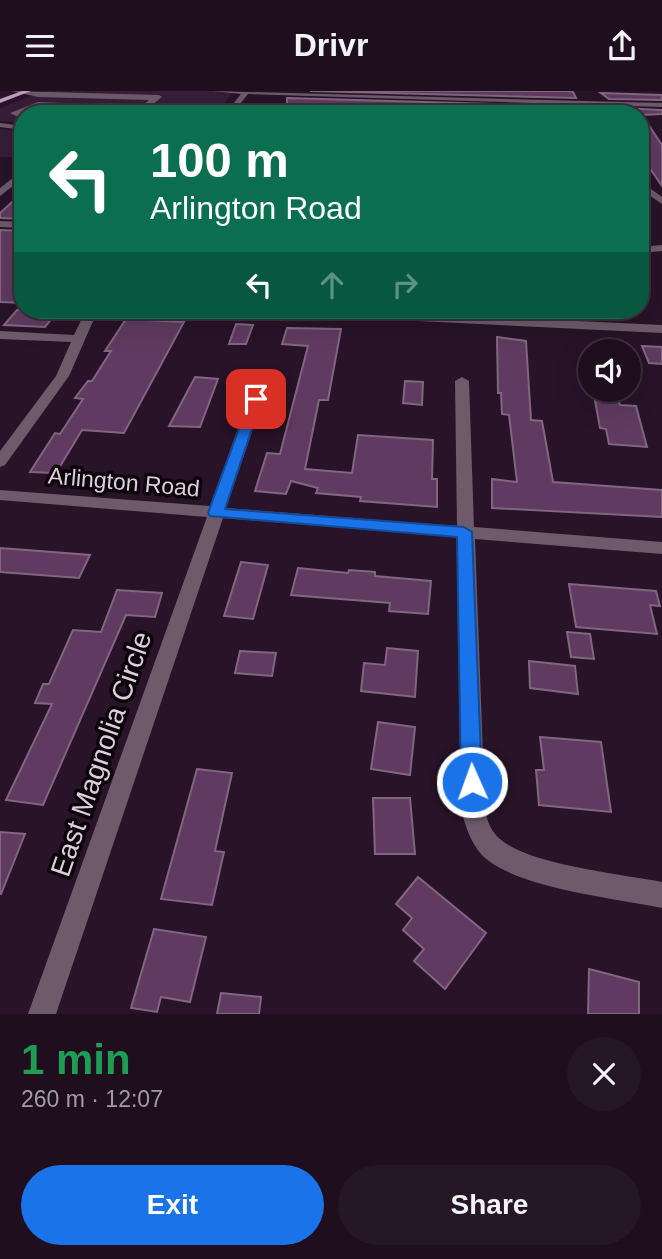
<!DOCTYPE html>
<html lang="en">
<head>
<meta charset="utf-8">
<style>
  :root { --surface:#1e0e1e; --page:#261727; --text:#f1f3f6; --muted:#a19ca4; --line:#3c2e3c; --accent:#1a73e8 }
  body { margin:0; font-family:Arial,sans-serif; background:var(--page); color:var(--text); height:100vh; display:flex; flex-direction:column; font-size:26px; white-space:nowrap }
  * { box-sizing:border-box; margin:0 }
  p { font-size:23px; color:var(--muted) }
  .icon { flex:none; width:38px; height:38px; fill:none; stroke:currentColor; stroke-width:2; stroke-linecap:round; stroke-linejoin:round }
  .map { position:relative; height:923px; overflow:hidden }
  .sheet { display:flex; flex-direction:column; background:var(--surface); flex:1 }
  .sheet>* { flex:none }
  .banner { position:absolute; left:14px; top:14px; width:635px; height:214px; border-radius:28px; box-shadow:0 7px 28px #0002,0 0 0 2px var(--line); background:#0b6e4f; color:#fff; overflow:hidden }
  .buttons { position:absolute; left:578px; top:248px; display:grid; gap:14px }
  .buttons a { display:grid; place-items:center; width:63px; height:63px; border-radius:50%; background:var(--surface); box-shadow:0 7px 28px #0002,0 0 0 2px var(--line); font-size:35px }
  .pin { position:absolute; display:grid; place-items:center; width:60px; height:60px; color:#fff; margin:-30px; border-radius:14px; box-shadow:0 4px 10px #0006 }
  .me { position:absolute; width:77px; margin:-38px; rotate:358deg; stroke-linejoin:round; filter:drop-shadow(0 0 5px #0008) }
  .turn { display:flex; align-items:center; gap:24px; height:147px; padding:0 21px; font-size:32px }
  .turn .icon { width:91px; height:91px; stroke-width:2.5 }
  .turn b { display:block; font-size:49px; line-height:60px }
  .lanes { display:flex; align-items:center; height:66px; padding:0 21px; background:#0003; justify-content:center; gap:35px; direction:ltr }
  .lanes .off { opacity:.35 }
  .round { display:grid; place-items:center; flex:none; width:74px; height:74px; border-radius:37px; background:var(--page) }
  .summary { display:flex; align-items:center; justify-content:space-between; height:119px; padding:0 21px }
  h1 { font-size:42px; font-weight:700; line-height:52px; color:#1e9e55 }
  .cta { display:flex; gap:14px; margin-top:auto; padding:14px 21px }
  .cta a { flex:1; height:80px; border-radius:42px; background:var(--accent); color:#fff; font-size:28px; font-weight:700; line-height:80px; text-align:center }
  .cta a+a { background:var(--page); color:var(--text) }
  header { display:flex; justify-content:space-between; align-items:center; height:91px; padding:0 21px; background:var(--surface); font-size:32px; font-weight:700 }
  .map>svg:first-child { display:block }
</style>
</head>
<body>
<header><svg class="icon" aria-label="menu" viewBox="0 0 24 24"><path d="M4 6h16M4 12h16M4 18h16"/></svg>Drivr<svg class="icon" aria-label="share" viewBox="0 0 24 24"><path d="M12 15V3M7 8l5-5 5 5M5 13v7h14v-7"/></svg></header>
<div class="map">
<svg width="662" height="923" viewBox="0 0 662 923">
  <rect width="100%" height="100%" fill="#281328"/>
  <g fill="#371d37">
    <path d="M44,0H234L215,23H23V32L0,30V17Z"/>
    <path d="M0,38L23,40V62L18,66H0Z"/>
  </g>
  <g fill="#603a60" stroke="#80667f" stroke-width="2">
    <path d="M310,0H567L573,1L576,7Z"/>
    <path d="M601,2L662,4V9L609,8Z"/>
    <path d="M287,7L495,13L461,22L444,17L409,23H326L287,14Z"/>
    <path d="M514,14L580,16L583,23L515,21Z"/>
    <path d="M620,17L662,19V23L642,24L662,54V95L640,63V23H626Z"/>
    <path d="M23,101V128L0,127V122Z"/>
    <path d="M0,139L23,140V212L0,211Z"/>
    <path d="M17,219H41L58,220L45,236L4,234Z"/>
    <path d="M126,228L184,231L124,342L82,339L56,382L30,381L55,342L60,343L83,308L75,307L88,290H92L111,260H105Z"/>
    <path d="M236,233L253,234L246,253H229Z"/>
    <path d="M287,237L341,238L328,309H319L305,378L352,382L358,344L433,349L432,388H437V416L360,410L361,406L316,402L318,397L291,390L286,403L255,400L267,362L280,363L308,255L282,253Z"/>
    <path d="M497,246L526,250L531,329L542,330L553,391L662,399V426L492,417V388L517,391L509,324L502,323L501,302H498Z"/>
    <path d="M642,255L662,256V273L649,272Z"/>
    <path d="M195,286L218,288L200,336L169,335Z"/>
    <path d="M405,290L423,291L422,314L403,312Z"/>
    <path d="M593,299H616L620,314L636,315L647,356L609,353L606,338L600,337Z"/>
    <path d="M0,457L90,464L79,487L0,481Z"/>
    <path d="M241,471L268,474L253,528L224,525Z"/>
    <path d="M298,477L348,482L349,479L375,481V485L431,490L428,523L389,520L390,512L291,504Z"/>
    <path d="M569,493L656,500L660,515L650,514L657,543L576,536Z"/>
    <path d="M117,499L162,502L155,526L126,524L43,714L6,709L52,613L35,612L43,593H49L73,539L101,541Z"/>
    <path d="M567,541L590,543L594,568L571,566Z"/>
    <path d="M387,557L418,560L415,606L361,600L364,572L385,574Z"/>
    <path d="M240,560L276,562L272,585L235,582Z"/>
    <path d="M529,570L575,575L578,603L530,597Z"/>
    <path d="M378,631L415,636L410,684L371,678Z"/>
    <path d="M540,646L601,651L611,721L539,714L536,679H544Z"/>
    <path d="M197,678L232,682L215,760L224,761L212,814L161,808Z"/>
    <path d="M373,707H410L415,763H375Z"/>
    <path d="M0,741L25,743L1,803H0Z"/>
    <path d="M418,786L486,842L445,898L414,870L424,858L403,839L412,827L396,813Z"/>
    <path d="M154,838L206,846L190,911L161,906L157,921L131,917Z"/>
    <path d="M589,878L639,891V923H588Z"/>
    <path d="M221,902L261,906L259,923H217Z"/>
  </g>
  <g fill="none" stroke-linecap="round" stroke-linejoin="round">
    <g fill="#6d5b6c" fill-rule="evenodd">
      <path d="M11,0L159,4L162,6L140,23H133L149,9L38,6Z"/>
      <path d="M212,0L662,12V16L248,3L232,23H225L241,3Z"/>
      <path d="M38,11L64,12L68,14H41L20,22L23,26L20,27L10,22Z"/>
      <path d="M0,32L23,35V39L0,36Z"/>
      <path d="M23,79V87L0,105V97Z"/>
      <path d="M640,90L662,106V113L640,98Z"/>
      <path d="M0,130L23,131V137L0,136Z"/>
      <path d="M662,154V160L640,162V156Z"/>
      <path d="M86,219H98L69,285L5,374L0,376V360L56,285L71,251L0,248V240L74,244Z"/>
      <path d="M270,219H343L662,234V242L276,223Z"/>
      <path d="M264,281L271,285L226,417L457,435L455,290L462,286L469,290L474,436L662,451V463L475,448L485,718C487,729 490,739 499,747C527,774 622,783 662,791V817C615,807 513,797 481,763C470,750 465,734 461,718L457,446L223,427L56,923H28L207,426L0,409V399L210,415L257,285Z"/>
    </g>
    <path fill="#c09bbe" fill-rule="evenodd" d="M22,0H31L0,12V8Z"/>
  </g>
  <path fill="#1a73e8" stroke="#114b97" stroke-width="2" d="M256,304L262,308L225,418L464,436L472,441L482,691L479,698L472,700L464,698L461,691L457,446L210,425L208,422L250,308Z"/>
  <g text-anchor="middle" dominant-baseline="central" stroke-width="7" stroke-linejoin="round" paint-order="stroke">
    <g font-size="23" fill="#dccedc" stroke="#0c040b">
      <text transform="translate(124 391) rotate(5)">Arlington Road</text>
    </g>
    <g font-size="28" fill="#dccedc" stroke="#0c040b">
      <text transform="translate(101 663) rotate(-71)">East Magnolia Circle</text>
    </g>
  </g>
</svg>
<div class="buttons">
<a><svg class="icon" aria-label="sound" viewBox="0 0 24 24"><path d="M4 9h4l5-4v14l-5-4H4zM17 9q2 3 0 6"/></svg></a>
</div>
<div class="pin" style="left:256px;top:308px;background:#d93025"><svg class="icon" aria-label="arrive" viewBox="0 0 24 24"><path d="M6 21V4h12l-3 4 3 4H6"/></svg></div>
<svg class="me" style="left:472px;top:691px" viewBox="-20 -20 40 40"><circle r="17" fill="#1a73e8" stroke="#fff" stroke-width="3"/><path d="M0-11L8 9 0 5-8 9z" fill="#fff"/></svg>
<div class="banner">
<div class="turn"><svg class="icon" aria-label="left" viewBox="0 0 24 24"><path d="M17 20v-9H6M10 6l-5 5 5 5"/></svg><div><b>100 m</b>Arlington Road</div></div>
<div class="lanes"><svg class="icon" aria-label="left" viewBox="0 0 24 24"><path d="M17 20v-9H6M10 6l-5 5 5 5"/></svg><svg class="icon off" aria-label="ahead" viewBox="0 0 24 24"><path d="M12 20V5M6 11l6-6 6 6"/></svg><svg class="icon off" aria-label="right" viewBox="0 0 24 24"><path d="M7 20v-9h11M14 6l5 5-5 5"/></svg></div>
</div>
</div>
<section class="sheet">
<div class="summary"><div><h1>1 min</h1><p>260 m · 12:07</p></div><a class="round"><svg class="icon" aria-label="close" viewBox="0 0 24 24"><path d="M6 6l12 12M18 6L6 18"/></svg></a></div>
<div class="cta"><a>Exit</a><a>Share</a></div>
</section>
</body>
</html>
